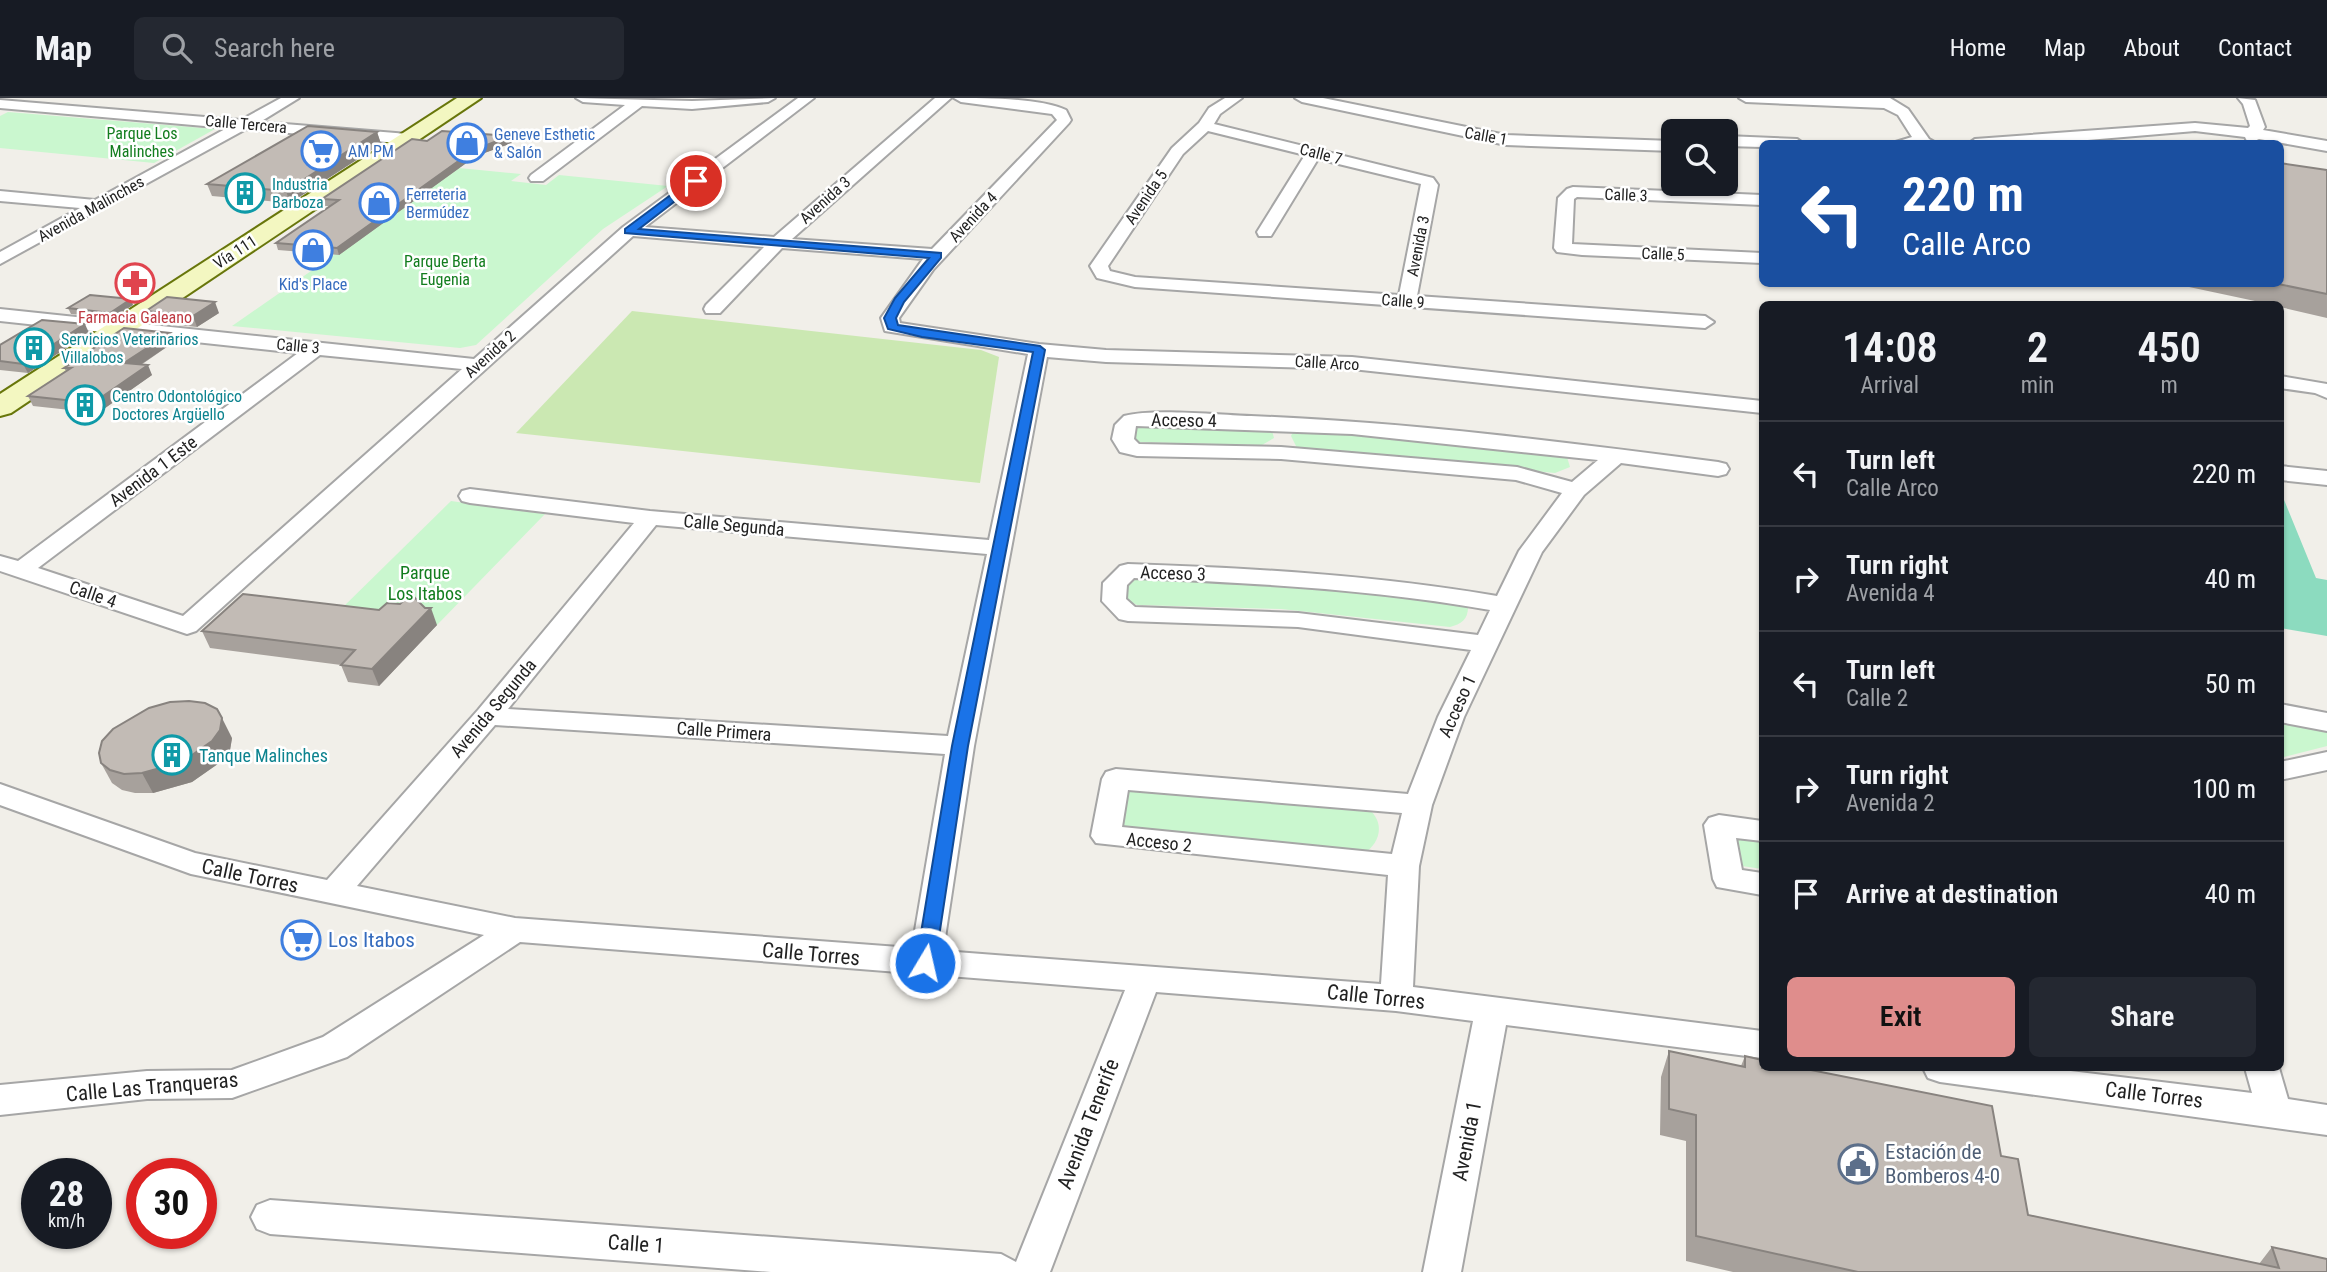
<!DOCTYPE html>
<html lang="en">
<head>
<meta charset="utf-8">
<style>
  :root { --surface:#171b24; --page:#242831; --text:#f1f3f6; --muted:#9ea1a6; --line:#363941; --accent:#df8d8c }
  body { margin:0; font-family:"Roboto Condensed",sans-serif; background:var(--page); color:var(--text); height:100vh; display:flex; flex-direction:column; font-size:26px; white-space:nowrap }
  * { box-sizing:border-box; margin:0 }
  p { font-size:23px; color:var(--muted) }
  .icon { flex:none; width:38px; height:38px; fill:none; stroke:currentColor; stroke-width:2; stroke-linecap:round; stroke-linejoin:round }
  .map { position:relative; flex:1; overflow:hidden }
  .sheet { position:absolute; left:1759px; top:203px; width:525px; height:770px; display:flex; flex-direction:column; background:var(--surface); border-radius:10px; box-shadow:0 2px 5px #0004 }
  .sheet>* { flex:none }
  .top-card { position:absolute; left:1759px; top:42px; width:525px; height:147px; border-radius:10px; box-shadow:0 2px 5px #0004; background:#1a4fa0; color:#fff; overflow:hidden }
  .controls { position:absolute; left:1661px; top:21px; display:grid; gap:14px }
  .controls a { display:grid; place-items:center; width:77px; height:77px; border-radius:10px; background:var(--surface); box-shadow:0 2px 5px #0004; font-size:35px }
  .speed { position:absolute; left:21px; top:1060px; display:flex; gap:14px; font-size:35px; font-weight:700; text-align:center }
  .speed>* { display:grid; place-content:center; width:91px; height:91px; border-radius:50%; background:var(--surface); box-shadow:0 2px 5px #0004; line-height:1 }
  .speed small { font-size:18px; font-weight:400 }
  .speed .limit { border:10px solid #d22; background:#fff; color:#111 }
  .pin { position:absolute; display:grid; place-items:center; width:60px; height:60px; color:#fff; margin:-30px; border:4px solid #fff; border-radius:50%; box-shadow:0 2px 7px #0007 }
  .me { position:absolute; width:77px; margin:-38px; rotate:9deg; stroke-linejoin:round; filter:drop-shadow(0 0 5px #0008) }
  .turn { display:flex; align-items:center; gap:24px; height:147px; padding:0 28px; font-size:32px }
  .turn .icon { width:91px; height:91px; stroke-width:2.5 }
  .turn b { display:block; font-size:49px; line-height:60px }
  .eta { display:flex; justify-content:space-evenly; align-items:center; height:119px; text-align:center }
  .eta b { font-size:42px; font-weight:600; line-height:49px }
  .button { display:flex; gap:14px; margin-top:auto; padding:14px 28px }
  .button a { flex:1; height:80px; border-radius:10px; background:var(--accent); color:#111; font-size:28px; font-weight:600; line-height:80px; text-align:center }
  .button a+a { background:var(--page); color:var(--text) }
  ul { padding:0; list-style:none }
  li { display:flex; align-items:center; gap:21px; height:105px; padding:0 28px; border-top:2px solid var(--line) }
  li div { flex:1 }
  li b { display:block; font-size:26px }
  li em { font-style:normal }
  header { display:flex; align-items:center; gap:42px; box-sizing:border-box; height:98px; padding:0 35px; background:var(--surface); border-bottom:2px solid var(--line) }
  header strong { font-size:33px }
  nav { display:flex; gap:38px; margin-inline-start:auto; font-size:24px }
  .search { width:490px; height:63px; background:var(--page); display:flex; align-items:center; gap:18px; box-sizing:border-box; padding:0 24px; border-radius:10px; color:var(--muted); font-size:26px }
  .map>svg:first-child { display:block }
</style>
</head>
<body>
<header>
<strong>Map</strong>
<div class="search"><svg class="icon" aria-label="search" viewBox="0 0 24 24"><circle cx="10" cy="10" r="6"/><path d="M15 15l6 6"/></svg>Search here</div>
<nav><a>Home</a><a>Map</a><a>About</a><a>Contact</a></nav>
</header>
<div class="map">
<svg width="2327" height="1174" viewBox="0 0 2327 1174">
  <rect width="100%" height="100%" fill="#f1efe9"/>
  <path fill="#cbe8b2" d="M632,213L981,252L999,259L980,385L516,335Z"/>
  <g fill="#caf7cf">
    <path d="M8,14L215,31L154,65L0,50V18Z"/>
    <path d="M459,70L521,76L511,83L546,87L559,77L668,88L603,131L476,247L460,250L232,228Z"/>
    <path d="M1144,325L1271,329L1274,340L1262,347L1132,344L1131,328Z"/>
    <path d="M1303,329L1567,359L1570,369L1555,375L1297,350L1291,338L1294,332Z"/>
    <path d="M451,403L545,416L437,527L339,513Z"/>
    <path d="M1136,478L1286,482L1459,504L1468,509C1468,522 1461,526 1450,529L1281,511L1137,507L1123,500L1128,483Z"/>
    <path d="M2285,623L2327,630V648L2280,660V638Z"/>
    <path d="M1136,691L1364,708C1385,720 1383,744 1363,756L1123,731L1116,725L1125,695Z"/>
    <path d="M1737,738L1762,742V771L1742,768Z"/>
  </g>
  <path fill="#8cdbbf" d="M2280,392L2316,480L2327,482V538L2280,530Z"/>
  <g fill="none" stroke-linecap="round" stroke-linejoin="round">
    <g stroke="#a6a6a6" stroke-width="4">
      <g id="street">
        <path d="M281,0H299L260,24L408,36L416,41L408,46L246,31L0,166V154L80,110L0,103V93L95,102L227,30L0,10V2L241,22Z"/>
        <path d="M576,0L692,3L775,0L768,4L692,11L642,8L543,83H531L529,80L531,77L625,7L583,4Z"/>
        <path d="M798,0H814L645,129L774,139L935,0H951L792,141L932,151L1057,22L1052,16L961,4L954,0C984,0 1040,0 1066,12L1071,22L1069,25L933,172L899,220L900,225L1039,246L1106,252L1352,259L1762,303V315L1352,271L1106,264L1047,259L974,648L943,853L1381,886L1388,777L1096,745L1091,738L1102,681L1106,674L1116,671L1408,696L1438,619L1471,552L1298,529L1128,523L1119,521L1102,503L1103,485L1120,468L1128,466C1252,470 1375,477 1497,498L1519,453L1562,395L1516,382L1281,361L1137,358L1120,354L1112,341L1115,327L1124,318C1154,310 1218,317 1251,318C1408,324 1563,344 1718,364L1726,366L1729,371L1726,376L1718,378L1621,365L1584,397L1542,454L1464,619L1432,707L1419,768L1413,889L1762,933V960L1506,927L1461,1174H1423L1473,923L1396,913L1156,894L1050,1174H771L270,1136L257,1131L251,1119L257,1107L270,1102L1001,1156L1016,1164L1125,892L520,844L347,959L232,1000L147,1001L0,1017V987L147,973L232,972L323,939L484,837L191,776L0,707V686L195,755L327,782L478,612L634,425L470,405L462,403L459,398L462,393L470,391L650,413L989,442L1028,256L885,233L881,220L923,161L782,150L720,215H706L704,211L706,207L764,149L633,138L196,533L187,536L0,473V458L18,463L298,255L0,223V211L474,261L623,129ZM320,257L462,271L183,518L38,470ZM1136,328L1352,336L1598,362L1572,384L1517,369L1281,349L1139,346L1134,341ZM656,427L987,456L948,638L508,611ZM1134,480C1253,485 1372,491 1490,512L1478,537L1298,515L1135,509L1126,501L1127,487ZM495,627L945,656L912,850L515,820L357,788ZM1128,692L1402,715L1392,756L1122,729Z"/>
        <path d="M1225,0H1242L1220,16L1214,26L1433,80L1438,87L1417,198L1705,218L1714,224L1705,230L1135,189L1097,180L1090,168L1172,50L1199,25L1209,10ZM1208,33L1305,57L1257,134L1259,138H1271L1318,61L1421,86L1399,197L1135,179L1110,173L1108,168L1183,56Z"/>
        <path d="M1295,0H1323L1506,37L1673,43V53L1506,47L1302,4Z"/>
        <path d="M1739,0H1890L1908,11L1929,41L1938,46H1889L1912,39L1898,17L1884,10L1746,4Z"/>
        <path d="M2238,0L2255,2L2265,29L2263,32L2327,43V53L2259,41L2252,44L2247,43L2245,39L2195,33L2040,46H1968L1975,41L2195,25L2248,30L2250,28L2243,6Z"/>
        <path d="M1726,38L1797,41L1804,46H1762V49L1726,48Z"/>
        <path d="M1573,89L1762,97V107L1577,99L1574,101L1572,146L1762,155V165L1582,157L1557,154L1554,150L1558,100L1567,91Z"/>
        <path d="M2280,278L2327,286V300L2315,295L2280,290Z"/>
        <path d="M2280,368L2327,373V387L2280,382Z"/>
        <path d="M2280,606L2327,615V633L2280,624Z"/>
        <path d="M2327,654V672L2280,682V664Z"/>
        <path d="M1719,717L1762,723V743L1736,740L1742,772L1762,775V797L1717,789L1713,781L1704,727L1709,720Z"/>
        <path d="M1923,970H2046L2252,995L2245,970H2279L2288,1001L2327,1007V1037L1940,984L1928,980Z"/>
      </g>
    </g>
    <g stroke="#68760b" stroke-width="4">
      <path id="secondary" d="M457,0H481L11,315L0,318V296Z"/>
    </g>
    <use href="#street" fill="#fff" fill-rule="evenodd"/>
    <use href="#secondary" fill="#f3f7c1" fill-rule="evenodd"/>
  </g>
  <g fill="#a7a19c">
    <path d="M377,34L381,46L290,105L212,98L207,86Z"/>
    <path d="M510,38L512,45L476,58L339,157L278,152L276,145L330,108H325L322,101L427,43Z"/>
    <path d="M2327,72V220L2280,209V206H2269L2175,186H2280Z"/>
    <path d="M133,207L112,220L71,216L68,210Z"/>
    <path d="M146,213L219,215L197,229L151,224Z"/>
    <path d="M89,235L28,275L0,272V247Z"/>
    <path d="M170,235L174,244L141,267L152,277L98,315L33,308L28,298L66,273L64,270Z"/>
    <path d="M437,527L379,588L348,584L341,567L210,550L202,533Z"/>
    <path d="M232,640L230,652L222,663L192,684L153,695H135L122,692L112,685L101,665Z"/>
    <path d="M1669,953L1741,968L1745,958L2001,1058L2028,1117L2259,1166L2272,1149L2327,1174H1733L1686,1163V1043L1660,1037L1661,979Z"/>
  </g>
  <g fill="#88837f">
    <path d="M377,34L381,46L290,105L286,93Z"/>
    <path d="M510,38L512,45L476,58L339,157L337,150L474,52Z"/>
    <path d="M131,201L133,207L112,220L110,215Z"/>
    <path d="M215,204L219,215L197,229L193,218Z"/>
    <path d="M85,226L89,235L28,275L23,266Z"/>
    <path d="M170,235L174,244L128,275L124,265Z"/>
    <path d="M148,267L152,277L98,315L93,305Z"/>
    <path d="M431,510L437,527L379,588L372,571Z"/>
    <path d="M222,620L232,640L230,652L222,663L192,684L153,695L142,675Z"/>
  </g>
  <g fill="#c2bbb5" stroke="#88837f" stroke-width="2">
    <path d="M308,28L377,34L286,93L207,86Z"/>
    <path d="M442,33L510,38L474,52L337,150L276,145L339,102L322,101L412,41L427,43Z"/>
    <path d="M2280,65L2327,72V196L2278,186H2280Z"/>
    <path d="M90,197L131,201L110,215L68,210Z"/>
    <path d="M167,199L215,204L193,218L146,213Z"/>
    <path d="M42,222L85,226L23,266L0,263V247Z"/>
    <path d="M124,230L170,235L124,265L148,267L93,305L28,298L71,270H64Z"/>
    <path d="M243,496L379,512L387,505L400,506L411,496L425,510H431L372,571L341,567L355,552L202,533Z"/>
    <path d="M189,603L205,605L217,611L222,620L220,632L212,643L182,664L142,675L124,676L110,672L101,665L99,655L102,643L113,631L149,610L170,604Z"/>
    <path d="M1669,953L1745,969V958L1762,962V970H1801L1992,1008L2001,1058L2018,1061L2028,1117L2279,1170L2272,1149L2327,1161V1174H1858L1696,1138V1017L1669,1011Z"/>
  </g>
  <path fill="#1a73e8" stroke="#114b97" stroke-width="2" d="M692,81L701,83L639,131L941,155V160L904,204L896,220L898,227L1040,248L1045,252L968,648L935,865L932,870L925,873L918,870L916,865L952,648L1033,254L922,239L888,231L884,220L895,200L929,160L625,135V131Z"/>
  <defs>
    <g id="shop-ring" transform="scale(2.0125)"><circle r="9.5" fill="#fff" stroke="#3f7fe0" stroke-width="1.5"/><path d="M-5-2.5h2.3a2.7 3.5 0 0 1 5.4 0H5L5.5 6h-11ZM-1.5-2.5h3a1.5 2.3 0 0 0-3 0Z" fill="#3f7fe0"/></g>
    <g id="supermarket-ring" transform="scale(2.0125)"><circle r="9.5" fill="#fff" stroke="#3f7fe0" stroke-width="1.5"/><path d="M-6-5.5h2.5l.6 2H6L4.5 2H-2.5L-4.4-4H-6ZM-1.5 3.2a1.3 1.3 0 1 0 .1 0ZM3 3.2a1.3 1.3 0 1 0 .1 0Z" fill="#3f7fe0"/></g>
    <g id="building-ring" transform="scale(2.0125)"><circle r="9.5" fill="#fff" stroke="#0f9aa8" stroke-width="1.5"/><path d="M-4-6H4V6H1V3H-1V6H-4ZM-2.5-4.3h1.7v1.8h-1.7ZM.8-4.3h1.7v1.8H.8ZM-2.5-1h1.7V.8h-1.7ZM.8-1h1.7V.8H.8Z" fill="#0f9aa8"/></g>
    <g id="pharmacy-ring" transform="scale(2.0125)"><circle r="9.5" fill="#fff" stroke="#e0444e" stroke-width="1.5"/><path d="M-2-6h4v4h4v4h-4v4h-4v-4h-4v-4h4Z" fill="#e0444e"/></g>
    <g id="civic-ring" transform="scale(2.0125)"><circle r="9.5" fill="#fff" stroke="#5c6f8a" stroke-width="1.5"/><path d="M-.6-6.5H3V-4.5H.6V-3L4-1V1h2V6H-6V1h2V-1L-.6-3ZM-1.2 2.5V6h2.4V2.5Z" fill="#5c6f8a"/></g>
  </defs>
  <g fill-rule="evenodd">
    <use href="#shop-ring" x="467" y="45"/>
    <use href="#supermarket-ring" x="321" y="53"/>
    <use href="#building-ring" x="245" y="95"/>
    <use href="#shop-ring" x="379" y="105"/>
    <use href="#shop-ring" x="313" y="152"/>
    <use href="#pharmacy-ring" x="135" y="185"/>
    <use href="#building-ring" x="34" y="250"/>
    <use href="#building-ring" x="85" y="307"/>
    <use href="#building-ring" x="172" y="657"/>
    <use href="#supermarket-ring" x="301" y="842"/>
    <use href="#civic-ring" x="1858" y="1066"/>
  </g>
  <g text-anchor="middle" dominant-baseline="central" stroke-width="5" stroke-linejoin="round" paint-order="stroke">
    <g font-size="16" fill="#222" stroke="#fff">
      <text transform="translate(246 26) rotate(5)">Calle Tercera</text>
      <text transform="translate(1486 38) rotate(10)">Calle 1</text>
      <text transform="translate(1321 56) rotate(14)">Calle 7</text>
      <text transform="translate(1626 97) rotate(2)">Calle 3</text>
      <text transform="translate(1146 99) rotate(-56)">Avenida 5</text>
      <text transform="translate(825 102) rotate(-42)">Avenida 3</text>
      <text transform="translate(91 111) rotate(-29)">Avenida Malinches</text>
      <text transform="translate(973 119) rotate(-47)">Avenida 4</text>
      <text transform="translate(1418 148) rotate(-79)">Avenida 3</text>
      <text transform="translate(235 154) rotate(-33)">Vía 111</text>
      <text transform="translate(1663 156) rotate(2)">Calle 5</text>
      <text transform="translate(1403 203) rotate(4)">Calle 9</text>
      <text transform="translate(298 248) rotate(5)">Calle 3</text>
      <text transform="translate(490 256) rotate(-42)">Avenida 2</text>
      <text transform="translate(1327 265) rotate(3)">Calle Arco</text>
    </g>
    <g font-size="16" fill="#127d1e" stroke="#fff">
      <text x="142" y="35">Parque Los<tspan x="142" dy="18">Malinches</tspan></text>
      <text x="445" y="163">Parque Berta<tspan x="445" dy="18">Eugenia</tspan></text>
    </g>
    <g font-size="16" fill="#366cbe" stroke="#fff" text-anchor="start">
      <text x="494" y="36">Geneve Esthetic<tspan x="494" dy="18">&amp; Salón</tspan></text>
      <text x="348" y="53">AM PM</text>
      <text x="406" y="96">Ferreteria<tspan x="406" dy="18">Bermúdez</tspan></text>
      <text x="313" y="186" text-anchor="middle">Kid's Place</text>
    </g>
    <g font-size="16" fill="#0d838f" stroke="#fff" text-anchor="start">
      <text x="272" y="86">Industria<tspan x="272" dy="18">Barboza</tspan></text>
      <text x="61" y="241">Servicios Veterinarios<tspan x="61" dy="18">Villalobos</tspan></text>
      <text x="112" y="298">Centro Odontológico<tspan x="112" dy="18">Doctores Argüello</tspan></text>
    </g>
    <g font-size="16" fill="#be3a42" stroke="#fff">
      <text x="135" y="219">Farmacia Galeano</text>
    </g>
    <g font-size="18" fill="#222" stroke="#fff">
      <text transform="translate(1184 322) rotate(1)">Acceso 4</text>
      <text transform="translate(153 373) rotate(-37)">Avenida 1 Este</text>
      <text transform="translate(734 427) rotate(5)">Calle Segunda</text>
      <text transform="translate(1173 475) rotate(2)">Acceso 3</text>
      <text transform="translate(93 496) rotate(19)">Calle 4</text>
      <text transform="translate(1457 608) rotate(-66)">Acceso 1</text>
      <text transform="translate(493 610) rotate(-50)">Avenida Segunda</text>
      <text transform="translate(724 633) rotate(4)">Calle Primera</text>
      <text transform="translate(1159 744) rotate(6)">Acceso 2</text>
    </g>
    <g font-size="18" fill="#127d1e" stroke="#fff">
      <text x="425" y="474">Parque<tspan x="425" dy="21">Los Itabos</tspan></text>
    </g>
    <g font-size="18" fill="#0d838f" stroke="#fff" text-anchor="start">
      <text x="199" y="657">Tanque Malinches</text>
    </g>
    <g font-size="21" fill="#222" stroke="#fff">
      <text transform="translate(250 778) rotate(12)">Calle Torres</text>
      <text transform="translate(811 856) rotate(5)">Calle Torres</text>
      <text transform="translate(1376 899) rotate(6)">Calle Torres</text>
      <text transform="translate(152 989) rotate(-5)">Calle Las Tranqueras</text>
      <text transform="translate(2154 997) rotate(7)">Calle Torres</text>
      <text transform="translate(1088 1026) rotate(-69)">Avenida Tenerife</text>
      <text transform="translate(1467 1043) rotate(-79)">Avenida 1</text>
      <text transform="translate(636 1146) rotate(4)">Calle 1</text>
    </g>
    <g font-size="21" fill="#366cbe" stroke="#fff" text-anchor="start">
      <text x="328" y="842">Los Itabos</text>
    </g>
    <g font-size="21" fill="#4e5e75" stroke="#fff" text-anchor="start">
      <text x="1885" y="1054">Estación de<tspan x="1885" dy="24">Bomberos 4-0</tspan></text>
    </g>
  </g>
</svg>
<div class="controls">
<a><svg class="icon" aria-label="search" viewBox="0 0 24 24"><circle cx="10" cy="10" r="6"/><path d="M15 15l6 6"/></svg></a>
</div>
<div class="speed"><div>28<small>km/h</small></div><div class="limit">30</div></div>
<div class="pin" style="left:696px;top:83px;background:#d93025"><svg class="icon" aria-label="arrive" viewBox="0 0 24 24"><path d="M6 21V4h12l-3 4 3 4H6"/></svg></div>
<svg class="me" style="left:925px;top:865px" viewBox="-20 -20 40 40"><circle r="17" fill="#1a73e8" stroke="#fff" stroke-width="3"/><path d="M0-11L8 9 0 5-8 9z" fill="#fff"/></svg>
<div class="top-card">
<div class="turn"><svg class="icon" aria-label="left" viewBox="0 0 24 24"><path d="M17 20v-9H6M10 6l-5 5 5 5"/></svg><div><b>220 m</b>Calle Arco</div></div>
</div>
<section class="sheet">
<div class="eta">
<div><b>14:08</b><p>Arrival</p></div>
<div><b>2</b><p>min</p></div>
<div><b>450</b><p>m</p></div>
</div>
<ul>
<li><svg class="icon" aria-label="left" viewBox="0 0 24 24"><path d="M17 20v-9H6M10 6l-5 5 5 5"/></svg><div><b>Turn left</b><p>Calle Arco</p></div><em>220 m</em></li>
<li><svg class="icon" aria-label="right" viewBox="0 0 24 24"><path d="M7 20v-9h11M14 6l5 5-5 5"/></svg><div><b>Turn right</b><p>Avenida 4</p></div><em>40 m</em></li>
<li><svg class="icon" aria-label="left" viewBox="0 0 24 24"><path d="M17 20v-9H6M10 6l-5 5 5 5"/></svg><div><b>Turn left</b><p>Calle 2</p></div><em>50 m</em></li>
<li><svg class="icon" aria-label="right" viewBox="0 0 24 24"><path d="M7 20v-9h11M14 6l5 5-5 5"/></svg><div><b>Turn right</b><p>Avenida 2</p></div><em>100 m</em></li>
<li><svg class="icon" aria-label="arrive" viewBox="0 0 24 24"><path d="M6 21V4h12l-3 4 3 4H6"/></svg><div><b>Arrive at destination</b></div><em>40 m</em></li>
</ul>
<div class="button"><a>Exit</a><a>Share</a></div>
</section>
</div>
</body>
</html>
